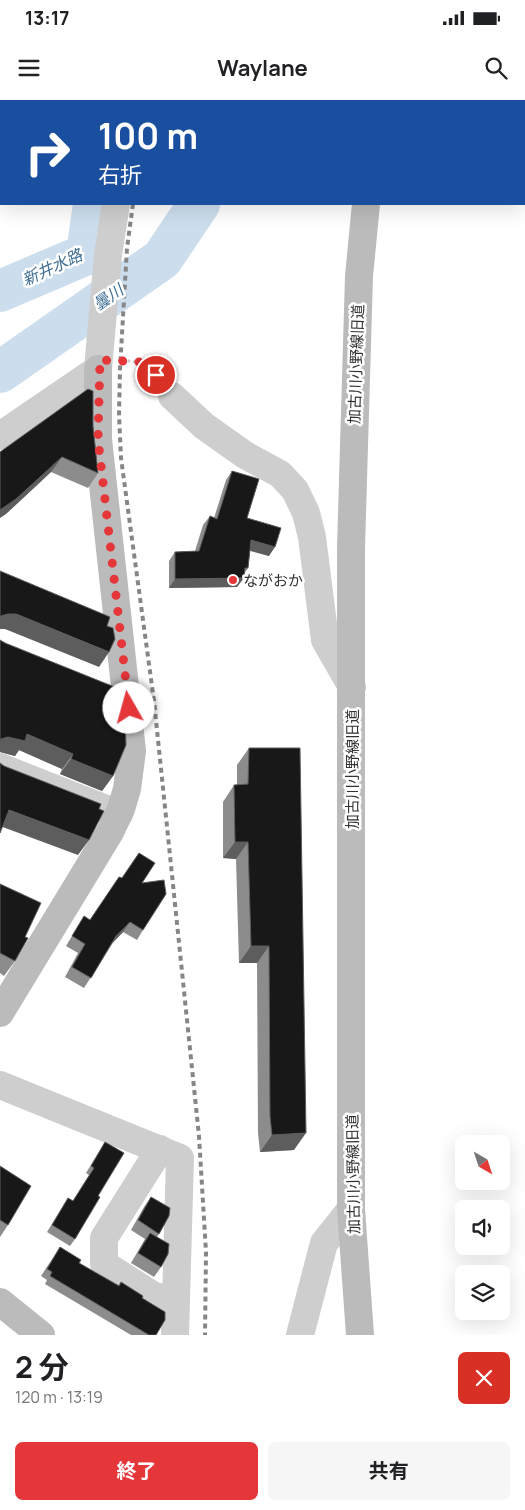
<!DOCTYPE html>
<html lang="ja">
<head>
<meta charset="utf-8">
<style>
  :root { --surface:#fff; --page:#f6f6f6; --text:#202124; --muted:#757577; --accent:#e53639 }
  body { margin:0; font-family:Manrope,"Noto Sans JP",sans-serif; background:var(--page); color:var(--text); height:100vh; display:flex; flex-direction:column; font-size:19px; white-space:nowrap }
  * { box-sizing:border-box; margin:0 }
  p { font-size:16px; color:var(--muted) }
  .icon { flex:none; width:28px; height:28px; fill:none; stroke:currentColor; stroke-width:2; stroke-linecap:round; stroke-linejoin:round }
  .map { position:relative; height:1235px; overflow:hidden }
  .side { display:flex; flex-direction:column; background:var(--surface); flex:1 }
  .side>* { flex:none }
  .hud { position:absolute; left:0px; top:0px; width:525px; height:105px; box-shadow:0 5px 20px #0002; background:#1a4fa0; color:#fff; overflow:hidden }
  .needle { width:32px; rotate:141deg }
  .buttons { position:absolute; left:455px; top:1035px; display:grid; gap:10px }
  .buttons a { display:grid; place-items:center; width:55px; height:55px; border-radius:8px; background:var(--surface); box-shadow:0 5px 20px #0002; font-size:25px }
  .pin { position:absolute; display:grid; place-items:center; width:42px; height:42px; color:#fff; margin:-21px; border:2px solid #fff; border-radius:50%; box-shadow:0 1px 5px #0007 }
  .me { position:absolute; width:55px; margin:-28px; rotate:353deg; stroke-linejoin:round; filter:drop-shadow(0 0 4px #0008) }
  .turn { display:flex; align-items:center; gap:18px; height:105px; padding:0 15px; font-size:22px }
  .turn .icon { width:65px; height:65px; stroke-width:2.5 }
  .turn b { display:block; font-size:35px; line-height:42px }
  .round { display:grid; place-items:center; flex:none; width:52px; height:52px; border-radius:8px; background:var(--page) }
  .overview { display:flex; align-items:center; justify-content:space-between; height:85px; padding:0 15px }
  h1 { font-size:30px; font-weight:700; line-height:38px }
  .action { display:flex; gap:10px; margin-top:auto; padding:10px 15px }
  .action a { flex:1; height:58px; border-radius:8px; background:var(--accent); color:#fff; font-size:20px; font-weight:700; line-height:58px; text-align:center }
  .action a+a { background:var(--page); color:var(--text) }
  .status { display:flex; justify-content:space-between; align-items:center; height:35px; padding:0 25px; background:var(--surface); direction:ltr }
  .status svg { height:14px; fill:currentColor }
  header { display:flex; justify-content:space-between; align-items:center; height:65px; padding:0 15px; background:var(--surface); font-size:22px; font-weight:700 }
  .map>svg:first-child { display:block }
</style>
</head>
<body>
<div class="status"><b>13:17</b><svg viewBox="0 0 49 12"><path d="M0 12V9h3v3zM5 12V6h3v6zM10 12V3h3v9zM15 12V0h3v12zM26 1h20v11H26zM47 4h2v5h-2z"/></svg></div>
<header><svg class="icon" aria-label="menu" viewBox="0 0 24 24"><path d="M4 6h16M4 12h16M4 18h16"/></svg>Waylane<svg class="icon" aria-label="search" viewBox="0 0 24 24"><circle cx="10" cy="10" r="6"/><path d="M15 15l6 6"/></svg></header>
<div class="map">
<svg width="525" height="1235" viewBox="0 0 525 1235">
  <rect width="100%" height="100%" fill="#fff"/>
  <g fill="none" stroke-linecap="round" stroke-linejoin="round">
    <g stroke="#ccdeed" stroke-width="42">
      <path d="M92,0V1"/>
      <path d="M237,1L238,0"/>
      <path d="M0,191L87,154L94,104"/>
      <path d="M0,272L162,159L199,104"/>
    </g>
    <path stroke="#cecece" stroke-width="3" stroke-dasharray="2.5 2.5" stroke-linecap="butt" d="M123,260L141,263L157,276"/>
    <g stroke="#cecece" stroke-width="28">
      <path d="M132,1L133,0"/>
      <path d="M172,296L204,326L245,355L280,374L295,390L306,413L312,437L325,540L352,587"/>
      <path d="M0,336L98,269L108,155L116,104"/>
      <path d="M0,667L119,714"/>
      <path d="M0,985L180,1058L175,1235"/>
      <path d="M160,1049L104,1138V1164L154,1196L176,1200"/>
      <path d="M300,1235L324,1143L351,1109"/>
    </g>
    <g stroke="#bbb" stroke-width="28">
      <path d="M375,1V0"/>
      <path d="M0,913L110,732L121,709L127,689L132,651L98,339V269"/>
      <path d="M0,1202L41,1235"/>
      <path d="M360,1235L351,1109V448L359,176L366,104"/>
    </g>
    <g stroke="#868686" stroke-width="4" stroke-dasharray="5 4" stroke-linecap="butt">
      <path d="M152,1V0"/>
      <path d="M133,104L127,148L120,269L119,315L121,358L154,601L199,1036L206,1152L205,1235"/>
    </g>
  </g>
  <g fill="#8c8c8c">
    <path d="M93,326L98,373L88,388L51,372L6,414Z"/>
    <path d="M232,371L247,418L269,456L250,451L248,468L244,474L237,487L169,488V461L175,452L195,451L203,425L210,416L214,418L226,380Z"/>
    <path d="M0,540L5,543L114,598L118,608L113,676L102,691L60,674L62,669L19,650L15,656L0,652Z"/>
    <path d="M249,648L294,1050L260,1052L258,1033L257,863H239L236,759L223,758V702L234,685H237V665Z"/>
    <path d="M119,777L142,783L143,830L137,840L123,832L112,844L84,888L65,877L78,853L66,846L84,816L90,820Z"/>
    <path d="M0,784L15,861L4,876L0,873Z"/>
    <path d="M105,1042L98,1096L75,1139L70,1146L47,1132L68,1098L73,1101L89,1075L86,1073Z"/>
    <path d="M0,1066L8,1125L0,1137Z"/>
    <path d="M151,1097L159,1134L157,1137L161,1167L154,1177L131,1163L145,1139L131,1130L144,1107Z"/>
    <path d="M60,1147L79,1163L142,1198L156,1235H131L45,1184L47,1180L41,1176Z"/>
  </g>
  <g fill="#5d5d5d">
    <path d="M62,357L51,372L6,414L0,418V410Z"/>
    <path d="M251,440L275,447L269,456L245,449Z"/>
    <path d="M244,478L237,487L169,488L175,479Z"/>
    <path d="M8,514H16L109,552L99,567L5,529H0V518L1,516Z"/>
    <path d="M27,634L73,654L62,669L19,650L15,656L0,652V641L1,639L8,637Z"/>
    <path d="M71,659L113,676L102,691L60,674Z"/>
    <path d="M9,710L89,740L78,755L0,726Z"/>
    <path d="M235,742H248L236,759L223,758Z"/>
    <path d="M130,822L123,832L109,846L116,836Z"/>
    <path d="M251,846H269L257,863H239Z"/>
    <path d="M306,1033L294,1050L260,1052L272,1035Z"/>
  </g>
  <g fill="#181818" stroke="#5d5d5d">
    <path d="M88,289L93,291V326L98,373L62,357L16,399L0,410V352Z"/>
    <path d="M232,371L259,379L247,418L281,428L275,447L251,440L248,468H245L244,478L175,479V452L199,451L210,416L217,419Z"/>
    <path d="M0,471L110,517L107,526L113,528L115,539L109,552L16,514H8L1,516L0,518Z"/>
    <path d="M0,540L5,543L117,588L114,598L121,601L118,608L122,610L121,614L125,616L126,645L113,676L71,659L73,654L27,634L25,641L8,637L1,639L0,641Z"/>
    <path d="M249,648H300L306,1033L272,1035L270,1016L269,846H251L248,742H235L234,685L248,684Z"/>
    <path d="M0,663L4,666L101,704L99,709L104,711L89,740L9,710L0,733Z"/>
    <path d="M139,753L155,763L142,783L164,780L166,794L143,830L130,822L116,836L91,878L72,867L85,844L72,836L84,816L90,820L119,777L122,778Z"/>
    <path d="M0,784L41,803L25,837L28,838L15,861L0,853Z"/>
    <path d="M105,1042L124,1053L98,1096L100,1097L75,1139L52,1125L68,1098L73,1101L94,1068L91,1066Z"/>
    <path d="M0,1066L31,1086L8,1125L0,1120Z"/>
    <path d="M151,1097L170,1108L169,1116L159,1134L138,1120Z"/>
    <path d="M150,1133L169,1144L168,1154L161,1167L138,1153Z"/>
    <path d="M60,1147L81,1160L79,1163L119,1186L121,1182L143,1196L142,1198L165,1212V1220L156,1235H149L50,1176L52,1172L47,1169Z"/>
  </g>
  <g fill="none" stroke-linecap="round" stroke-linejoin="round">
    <path stroke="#e53639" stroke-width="9" stroke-dasharray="0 16.2" d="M129,608L98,339L100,260L141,262L156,275"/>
  </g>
  <circle fill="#e53639" stroke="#fff" stroke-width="2" cx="233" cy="480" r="5"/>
  <g text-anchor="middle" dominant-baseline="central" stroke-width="5" stroke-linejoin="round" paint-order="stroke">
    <g font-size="15" fill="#313131" stroke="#fff">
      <text transform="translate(356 264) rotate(-88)">加古川小野線旧道</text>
      <text transform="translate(352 669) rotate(-90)">加古川小野線旧道</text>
      <text transform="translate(353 1074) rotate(-91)">加古川小野線旧道</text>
    </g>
    <g font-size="15" fill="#313131" stroke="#fff" text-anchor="start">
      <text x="243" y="480">ながおか</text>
    </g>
    <g font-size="16" font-style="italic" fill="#3e6e94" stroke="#fff">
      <text transform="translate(52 167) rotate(-25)">新井水路</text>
      <text transform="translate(108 197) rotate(-35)">曇川</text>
    </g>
  </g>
</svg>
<div class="buttons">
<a><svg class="needle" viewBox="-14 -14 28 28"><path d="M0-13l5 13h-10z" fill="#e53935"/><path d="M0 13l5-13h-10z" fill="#757577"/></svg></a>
<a><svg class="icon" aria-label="sound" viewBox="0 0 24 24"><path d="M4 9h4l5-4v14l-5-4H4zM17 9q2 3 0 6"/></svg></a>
<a><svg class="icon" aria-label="layers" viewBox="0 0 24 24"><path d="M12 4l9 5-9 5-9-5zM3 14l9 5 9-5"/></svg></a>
</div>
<div class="pin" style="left:156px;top:275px;background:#d93025"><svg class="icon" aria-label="arrive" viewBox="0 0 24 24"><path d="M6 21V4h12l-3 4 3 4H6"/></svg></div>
<svg class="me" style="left:129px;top:608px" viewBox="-20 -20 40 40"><circle r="19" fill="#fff"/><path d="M0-13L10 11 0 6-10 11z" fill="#e53639"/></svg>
<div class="hud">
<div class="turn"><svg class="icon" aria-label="right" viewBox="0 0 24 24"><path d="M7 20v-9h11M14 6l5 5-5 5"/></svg><div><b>100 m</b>右折</div></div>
</div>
</div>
<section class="side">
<div class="overview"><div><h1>2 分</h1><p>120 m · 13:19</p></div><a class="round" style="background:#d93025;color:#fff"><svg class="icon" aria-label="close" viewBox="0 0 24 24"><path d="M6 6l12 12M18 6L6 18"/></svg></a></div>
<div class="action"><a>終了</a><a>共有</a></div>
</section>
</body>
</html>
